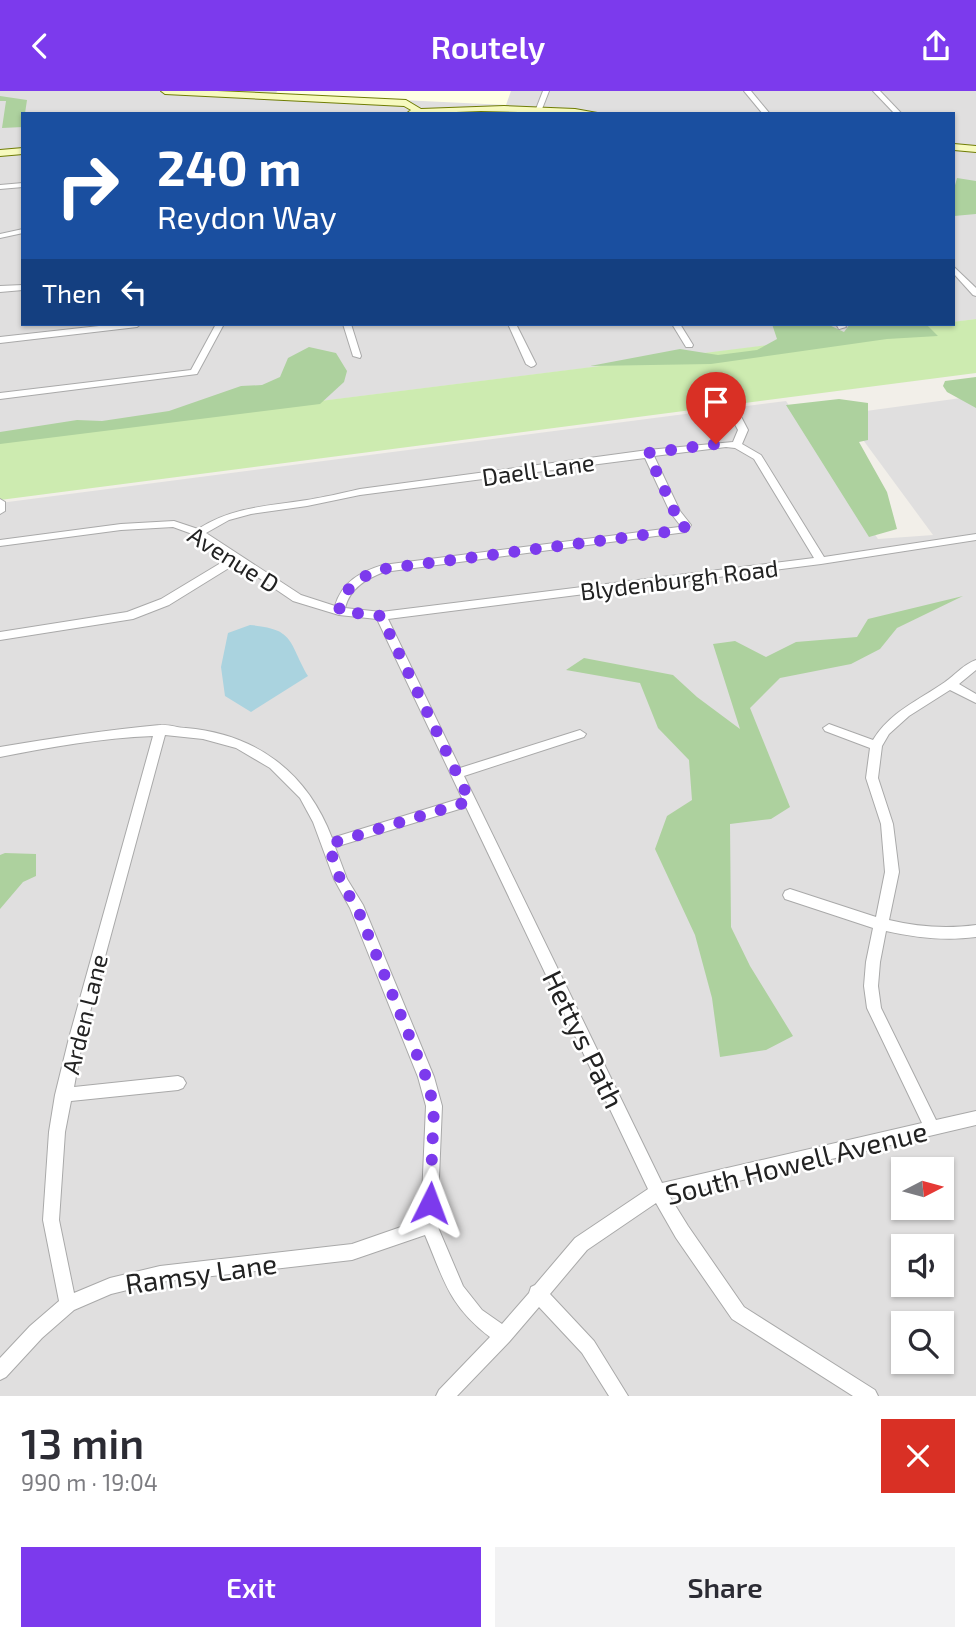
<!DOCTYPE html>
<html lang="en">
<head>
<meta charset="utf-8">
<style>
  :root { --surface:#fff; --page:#f2f2f3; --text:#2b2b33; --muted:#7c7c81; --accent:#7c3aed }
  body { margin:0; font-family:"Exo 2",sans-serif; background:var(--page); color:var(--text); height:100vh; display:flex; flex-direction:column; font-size:26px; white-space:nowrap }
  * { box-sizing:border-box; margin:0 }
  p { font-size:23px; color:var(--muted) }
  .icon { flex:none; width:38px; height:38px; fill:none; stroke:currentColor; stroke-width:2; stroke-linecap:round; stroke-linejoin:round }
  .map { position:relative; height:1305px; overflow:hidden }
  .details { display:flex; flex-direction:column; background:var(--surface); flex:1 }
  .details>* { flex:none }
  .hud { position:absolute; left:21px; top:21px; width:934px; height:214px; border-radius:0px; box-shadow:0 2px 5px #0004; background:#1a4fa0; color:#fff; overflow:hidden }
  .needle { width:46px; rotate:84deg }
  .buttons { position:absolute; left:891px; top:1066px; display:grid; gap:14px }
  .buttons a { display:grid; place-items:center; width:63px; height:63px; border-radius:0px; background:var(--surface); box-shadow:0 2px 5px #0004; font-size:35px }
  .pin { position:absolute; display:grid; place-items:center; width:60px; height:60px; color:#fff; margin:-72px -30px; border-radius:50% 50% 50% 0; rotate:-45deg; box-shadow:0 0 7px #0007 }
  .pin .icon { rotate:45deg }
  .me { position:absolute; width:77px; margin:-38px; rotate:3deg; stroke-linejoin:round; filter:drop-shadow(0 0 5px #0008) }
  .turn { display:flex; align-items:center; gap:24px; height:147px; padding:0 21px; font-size:32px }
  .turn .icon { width:91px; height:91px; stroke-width:2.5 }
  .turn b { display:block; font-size:49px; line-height:60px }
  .then { display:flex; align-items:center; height:66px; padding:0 21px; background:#0003; gap:14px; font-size:26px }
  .round { display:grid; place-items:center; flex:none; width:74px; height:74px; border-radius:0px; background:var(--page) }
  .overview { display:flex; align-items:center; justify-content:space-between; height:119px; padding:0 21px }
  h1 { font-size:42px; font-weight:600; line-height:52px }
  .primary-button { display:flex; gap:14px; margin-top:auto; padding:14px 21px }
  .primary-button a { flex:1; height:80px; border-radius:0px; background:var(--accent); color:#fff; font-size:28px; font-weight:600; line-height:80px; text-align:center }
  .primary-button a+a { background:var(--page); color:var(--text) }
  header { display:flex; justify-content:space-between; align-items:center; height:91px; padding:0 21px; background:var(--accent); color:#fff; font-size:32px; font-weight:600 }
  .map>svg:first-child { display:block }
</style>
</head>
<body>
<header><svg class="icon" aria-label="back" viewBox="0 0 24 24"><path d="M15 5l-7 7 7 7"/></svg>Routely<svg class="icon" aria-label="share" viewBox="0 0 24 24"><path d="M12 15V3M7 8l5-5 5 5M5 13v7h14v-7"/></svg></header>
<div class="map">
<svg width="976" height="1305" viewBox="0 0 976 1305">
  <rect width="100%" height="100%" fill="#f2efe9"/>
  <g fill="#e0dfdf" fill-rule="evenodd">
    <path d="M0,0H976V228L954,231V23H23V233H941L0,350Z"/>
    <path d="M976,305V1305H0V412L786,310L878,448L933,444L844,323ZM903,1078H942V1116H903ZM903,1155H942V1194H903ZM903,1232H942V1270H903Z"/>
  </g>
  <path fill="#ffffe5" d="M277,0H511L506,14L276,3Z"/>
  <path fill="#cdebb0" d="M976,228V282L0,409V350Z"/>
  <g fill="#add19e">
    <path d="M0,5L27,9L23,36L2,37L6,10H0Z"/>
    <path d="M957,87L976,90V123L954,125V98Z"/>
    <path d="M772,233H827L844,241L850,233H926L938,245L887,248L711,273L590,275L680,258L718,264L757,259L777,248Z"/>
    <path d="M309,256L336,262L347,280L344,291L320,313L0,353V341L77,329L102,330L169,320L241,295L262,294L280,286L288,267Z"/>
    <path d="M976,286V317L947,301L943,295L945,290Z"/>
    <path d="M839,308L868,312V349L859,351L887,401L897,438L869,446L786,314Z"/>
    <path d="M963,505L897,537L880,558L851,573L780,587L750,617L790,716L771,728L730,733L731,836L750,875L793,945L766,959L720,966L712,907L695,844L655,758L667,725L692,709L689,669L658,637L640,592L566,579L584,567L673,584L697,606L740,638L713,553L735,550L766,566L796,551L857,546L868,528Z"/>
    <path d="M5,762L36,763V785L23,791L0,818V764Z"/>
  </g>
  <path fill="#aad3df" d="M250,534C295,538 288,550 308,585L251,621L225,605L221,576L228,542Z"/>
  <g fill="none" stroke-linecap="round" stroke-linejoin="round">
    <g stroke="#a9a9a9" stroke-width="2">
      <g id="street">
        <path d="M543,0H549L542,18L539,20L536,18Z"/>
        <path d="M744,0H751L770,23H763Z"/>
        <path d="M873,0H880L902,23H895Z"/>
        <path d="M23,92V96L0,98V94Z"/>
        <path d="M23,138V142L0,147V143Z"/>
        <path d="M954,176L976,197V205L973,204L954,183Z"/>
        <path d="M23,194V199L0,201V195Z"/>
        <path d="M117,233H141L137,236L0,252V246Z"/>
        <path d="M216,233H224L197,283L0,308V302L191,279Z"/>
        <path d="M343,233H351L361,265L360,267L353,265Z"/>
        <path d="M508,233H516L536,273L534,275L531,276L526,273Z"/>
        <path d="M672,233H680L693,254L692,256H686Z"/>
        <path d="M836,233H844L846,236L839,238Z"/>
        <path d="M731,313L736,316L748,339L742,353L761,364L824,466L976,443V449L821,473L388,528L460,677L580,639L586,643L584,646L464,685L662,1092L922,1032L867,917L864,895L866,871L873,837L785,808L783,804L785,800L790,798L876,826L885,781L881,733L866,687L870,657L825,640L823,637L829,633L873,649C890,621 919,609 945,591C955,584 964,573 976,569V579L959,593L976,603V612L950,599L909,625L889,643L882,655L878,687L893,733L899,781L889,829C918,836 946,838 976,834V846C945,850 917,847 886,840L880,871L878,895L881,917L936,1029L976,1020V1034L670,1106L688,1135L744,1216L875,1299L878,1305H853L732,1228L676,1147L656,1112L587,1159L550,1203L594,1250L628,1305H609L582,1262L539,1216L509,1251L457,1305H436L439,1299L490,1246C449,1215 444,1189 425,1144L352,1169L160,1191L111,1203L74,1219L42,1247L6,1286L0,1289V1267L30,1235L59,1210L43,1129L49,1041L55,1004L69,947L153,645C101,647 51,656 0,666V656C53,647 107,639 160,634C167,633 178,637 186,637C256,643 307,681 332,747L462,707L377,528L339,524L293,510L237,472L169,514L133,528L0,549V541L127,521L161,508L229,467L195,444L173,436L121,439L0,455V449L121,433L174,430L198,438C232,416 268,415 307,409C325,406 342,402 360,398L648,359L733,351L738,339L726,316ZM726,356L735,357L754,368L814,467L381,521L345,517C350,497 366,488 384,481L686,441L691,434L680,420L654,365ZM645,367L670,421L680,434L679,436L383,474C360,481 342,491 335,515L301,504L206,442L229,429L251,423L307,415L360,404ZM165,644L203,648L236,657L270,677L300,707L313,731L334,788L350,817L418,986L426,1015L421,1129L352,1153L160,1175L110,1187L74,1202L59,1129L65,1041L71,1010L178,999L183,997L186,992L183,987L178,985L74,996L83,947ZM466,716L648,1098L575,1147L535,1194L531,1196L529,1202L502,1233L482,1219L463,1195L437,1134L442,1015L434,986L363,814L347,788L335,756Z"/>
        <path d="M0,408L5,411V420L0,423Z"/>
      </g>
    </g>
    <g stroke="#707d05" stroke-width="2">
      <g id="secondary">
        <path d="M161,0H217L406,9L421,18L504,15L575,18L603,23L481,20L406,23L411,19L404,15L165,3Z"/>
        <path d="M954,53L976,55V61L954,59Z"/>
        <path d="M23,57V63L0,65V59Z"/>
      </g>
    </g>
    <use href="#street" fill="#fff" fill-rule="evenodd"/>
    <use href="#secondary" fill="#f7fabf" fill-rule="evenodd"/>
  </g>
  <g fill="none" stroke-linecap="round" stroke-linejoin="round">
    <path stroke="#7c3aed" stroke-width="12" stroke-dasharray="0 21.6" d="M430,1112L434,1016L426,986L356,814C341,795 335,777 329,753L470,710L381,525L339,520C343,496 361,485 383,478L682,439L686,434L675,422L648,362L716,353"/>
  </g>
  <g text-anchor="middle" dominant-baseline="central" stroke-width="5" stroke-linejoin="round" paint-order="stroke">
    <g font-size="24" fill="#222" stroke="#fff">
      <text transform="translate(538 378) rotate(-8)">Daell Lane</text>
      <text transform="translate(234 468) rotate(32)">Avenue D</text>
      <text transform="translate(679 488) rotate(-7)">Blydenburgh Road</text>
      <text transform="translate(84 923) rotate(-76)">Arden Lane</text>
    </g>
    <g font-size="28" fill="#222" stroke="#fff">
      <text transform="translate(584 948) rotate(64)">Hettys Path</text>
      <text transform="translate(796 1071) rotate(-14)">South Howell Avenue</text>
      <text transform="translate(201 1182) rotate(-8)">Ramsy Lane</text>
    </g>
  </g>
</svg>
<div class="buttons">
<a><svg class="needle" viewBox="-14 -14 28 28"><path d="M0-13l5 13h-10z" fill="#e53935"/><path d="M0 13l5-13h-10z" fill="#7c7c81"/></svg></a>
<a><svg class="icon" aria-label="sound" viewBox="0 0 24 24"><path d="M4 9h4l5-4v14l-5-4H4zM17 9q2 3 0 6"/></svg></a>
<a><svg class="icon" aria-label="search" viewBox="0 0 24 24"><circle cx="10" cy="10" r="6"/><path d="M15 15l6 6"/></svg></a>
</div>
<div class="pin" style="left:716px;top:353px;background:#d93025"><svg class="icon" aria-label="arrive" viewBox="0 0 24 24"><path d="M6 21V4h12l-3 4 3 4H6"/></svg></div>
<svg class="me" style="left:430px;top:1112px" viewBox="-20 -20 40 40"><path d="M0-17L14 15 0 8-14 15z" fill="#7c3aed" stroke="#fff" stroke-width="4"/></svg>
<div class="hud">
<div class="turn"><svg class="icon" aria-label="right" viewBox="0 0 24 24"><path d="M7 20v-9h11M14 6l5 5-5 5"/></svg><div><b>240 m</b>Reydon Way</div></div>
<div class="then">Then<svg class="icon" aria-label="left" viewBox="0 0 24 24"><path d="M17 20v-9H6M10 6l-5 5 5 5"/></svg></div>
</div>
</div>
<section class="details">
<div class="overview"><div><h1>13 min</h1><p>990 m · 19:04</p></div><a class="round" style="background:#d93025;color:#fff"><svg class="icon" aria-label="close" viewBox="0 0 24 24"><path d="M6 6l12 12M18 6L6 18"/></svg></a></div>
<div class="primary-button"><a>Exit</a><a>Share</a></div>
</section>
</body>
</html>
